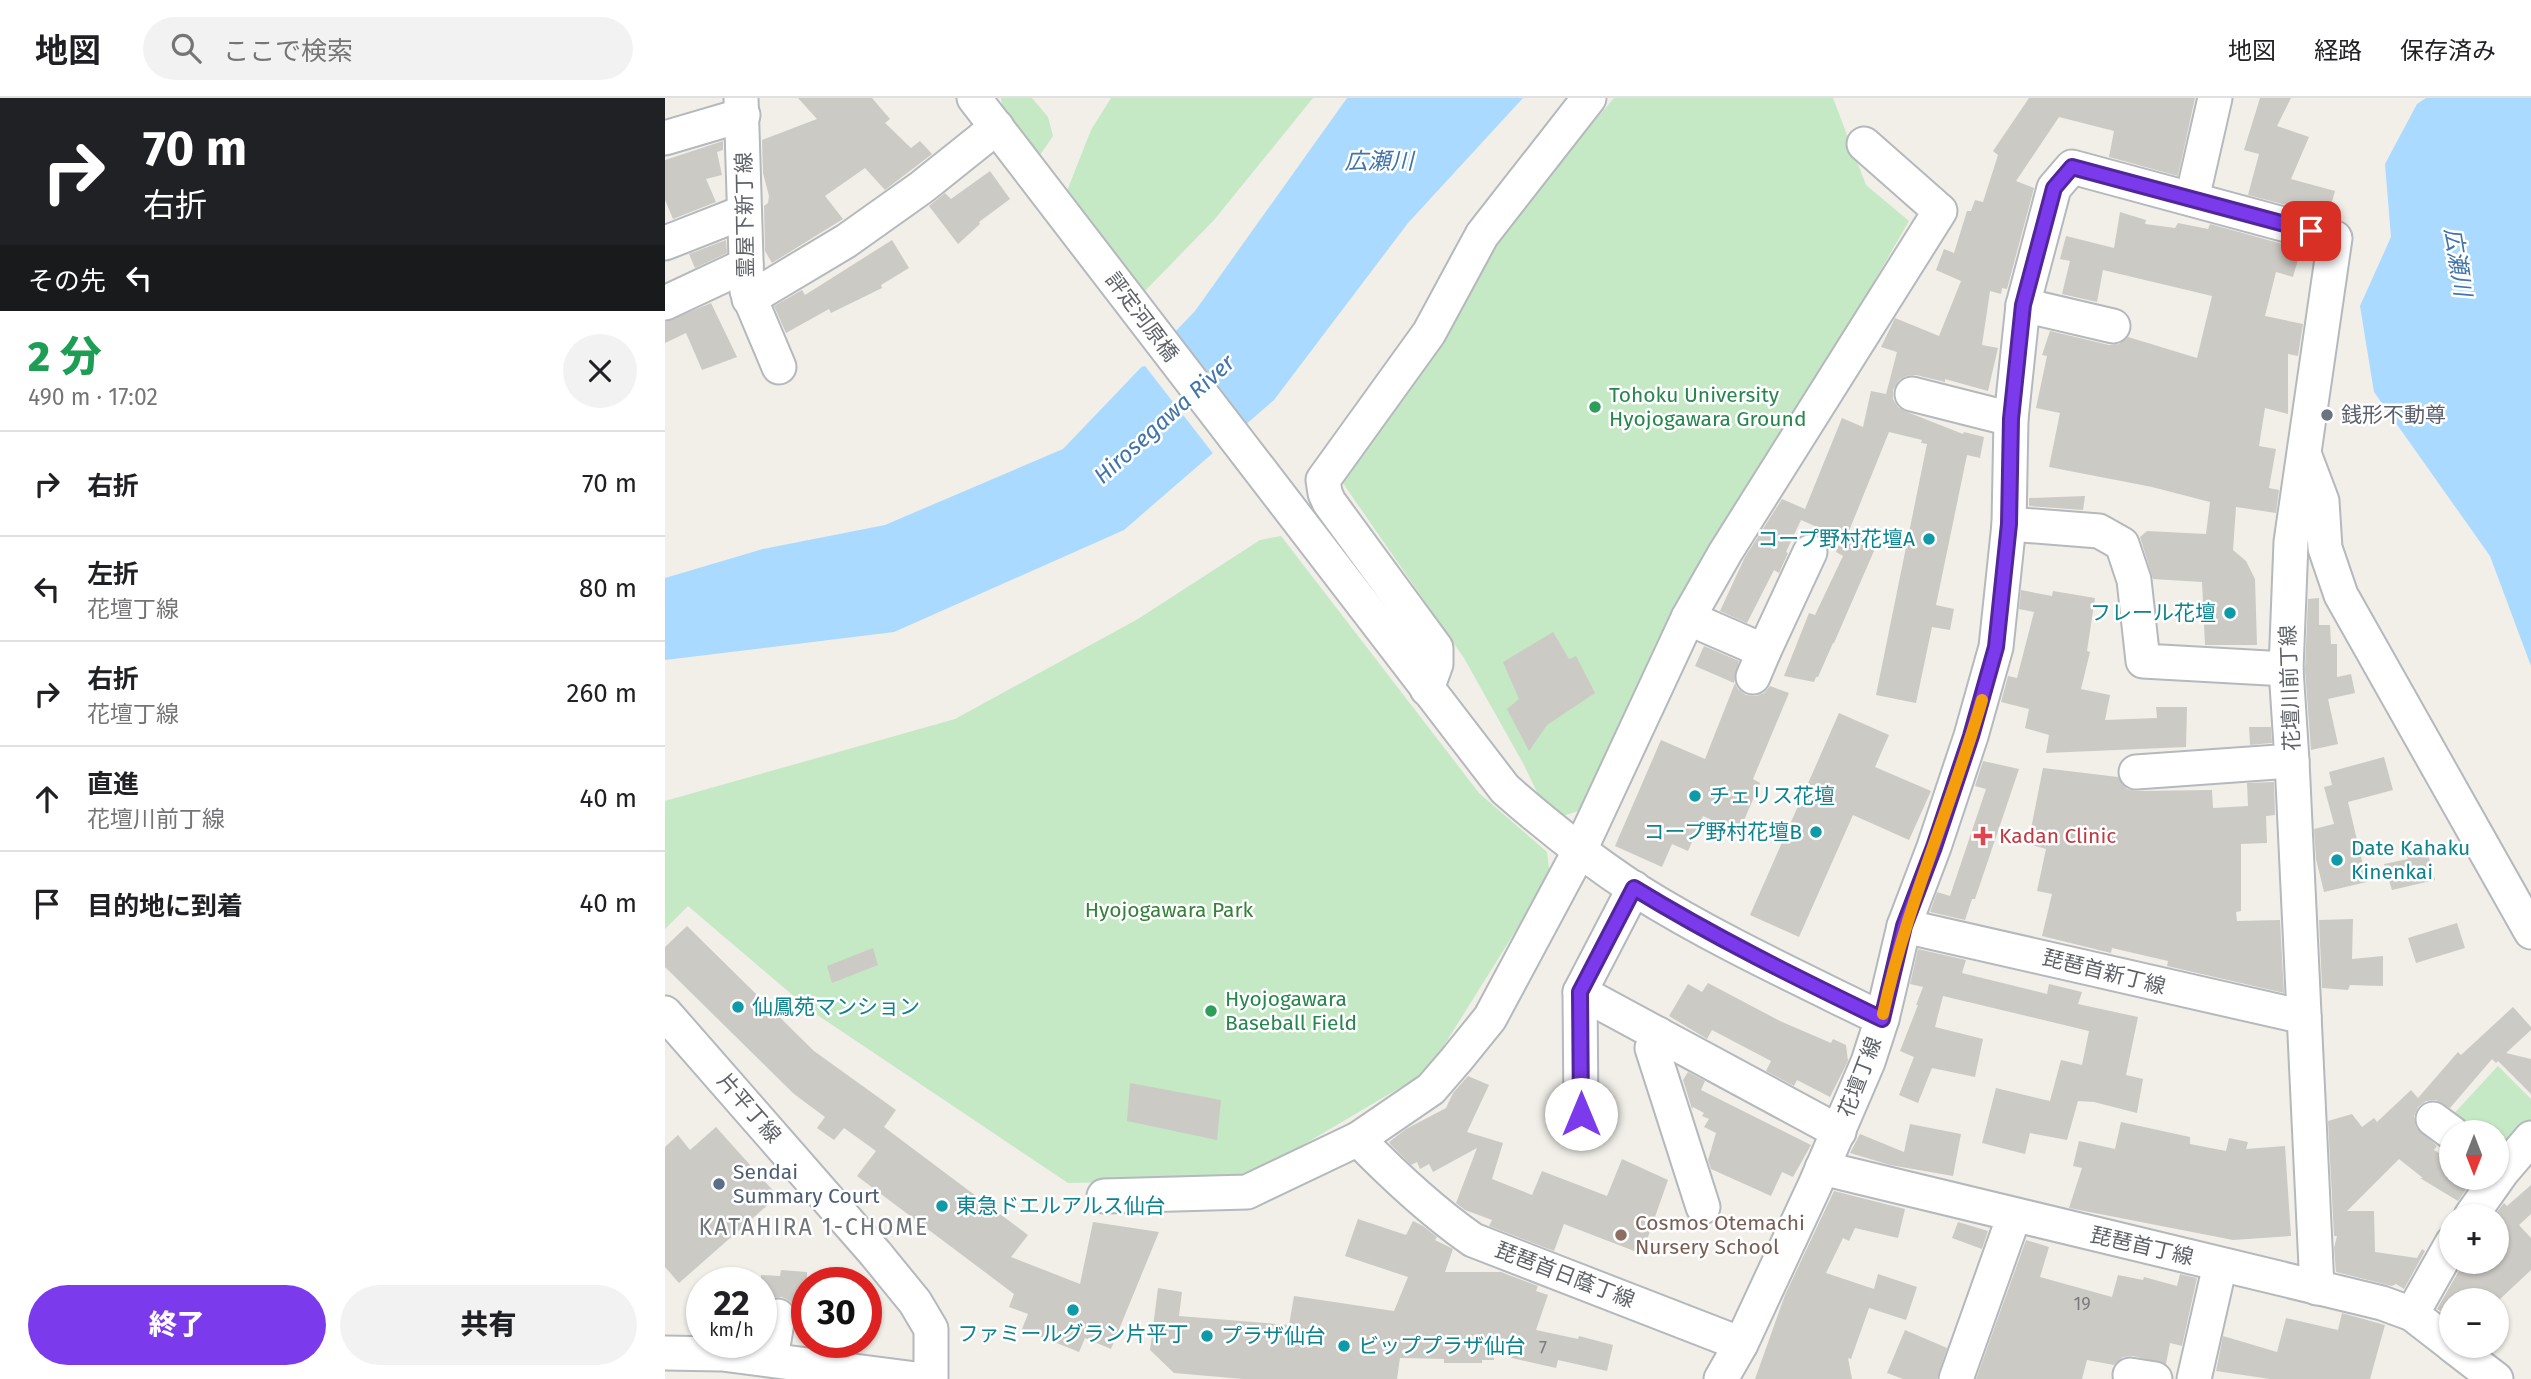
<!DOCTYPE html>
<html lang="ja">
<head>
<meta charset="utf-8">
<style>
  :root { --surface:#fff; --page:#f2f2f2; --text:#202124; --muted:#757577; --line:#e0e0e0; --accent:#7c3aed }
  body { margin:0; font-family:"Fira Sans","Noto Sans JP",sans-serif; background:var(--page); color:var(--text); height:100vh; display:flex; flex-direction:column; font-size:26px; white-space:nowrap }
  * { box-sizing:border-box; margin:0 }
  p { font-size:23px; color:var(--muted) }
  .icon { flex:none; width:38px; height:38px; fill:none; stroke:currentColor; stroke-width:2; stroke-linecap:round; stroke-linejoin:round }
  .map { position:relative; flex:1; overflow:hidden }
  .sheet { display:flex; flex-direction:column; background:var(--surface); width:665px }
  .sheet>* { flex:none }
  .top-card { background:#202124; color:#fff; overflow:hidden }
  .needle { width:46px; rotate:180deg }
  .controls { position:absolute; left:1774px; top:1022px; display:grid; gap:14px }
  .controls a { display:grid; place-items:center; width:70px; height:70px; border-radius:50%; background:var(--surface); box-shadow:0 2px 5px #0004; font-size:35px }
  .speed { position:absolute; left:21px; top:1169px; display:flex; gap:14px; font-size:35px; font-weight:700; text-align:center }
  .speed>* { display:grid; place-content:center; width:91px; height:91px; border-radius:50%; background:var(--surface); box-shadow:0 2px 5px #0004; line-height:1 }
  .speed small { font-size:18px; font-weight:400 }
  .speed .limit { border:10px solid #d22; background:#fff; color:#111 }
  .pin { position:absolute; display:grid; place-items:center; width:60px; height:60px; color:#fff; margin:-30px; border-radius:14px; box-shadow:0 4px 10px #0006 }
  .me { position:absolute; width:77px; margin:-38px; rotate:0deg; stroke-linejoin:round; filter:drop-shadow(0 0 5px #0008) }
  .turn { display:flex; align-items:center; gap:24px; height:147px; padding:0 28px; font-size:32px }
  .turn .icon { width:91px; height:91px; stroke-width:2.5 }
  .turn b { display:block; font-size:49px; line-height:60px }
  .then { display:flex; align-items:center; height:66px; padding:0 28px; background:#0003; gap:14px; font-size:26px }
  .round { display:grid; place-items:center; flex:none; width:74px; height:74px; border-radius:37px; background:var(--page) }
  .headline { display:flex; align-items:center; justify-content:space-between; height:119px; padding:0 28px }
  h1 { font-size:42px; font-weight:800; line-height:52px; color:#1e9e55 }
  .button { display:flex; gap:14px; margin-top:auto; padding:14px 28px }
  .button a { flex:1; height:80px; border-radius:42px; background:var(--accent); color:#fff; font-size:28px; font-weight:800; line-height:80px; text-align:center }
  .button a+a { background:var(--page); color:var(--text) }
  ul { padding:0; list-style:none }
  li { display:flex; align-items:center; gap:21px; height:105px; padding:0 28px; border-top:2px solid var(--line) }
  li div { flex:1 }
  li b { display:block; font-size:26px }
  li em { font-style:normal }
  header { display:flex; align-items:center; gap:42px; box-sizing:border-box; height:98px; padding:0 35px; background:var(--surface); border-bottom:2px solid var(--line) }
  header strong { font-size:33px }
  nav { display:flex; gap:38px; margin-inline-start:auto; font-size:24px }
  .search { width:490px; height:63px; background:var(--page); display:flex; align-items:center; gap:18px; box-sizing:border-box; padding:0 24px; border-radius:38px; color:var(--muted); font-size:26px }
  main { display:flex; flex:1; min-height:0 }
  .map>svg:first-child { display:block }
</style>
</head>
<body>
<header>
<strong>地図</strong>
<div class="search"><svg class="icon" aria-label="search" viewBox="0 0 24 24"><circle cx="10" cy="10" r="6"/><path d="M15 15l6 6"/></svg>ここで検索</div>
<nav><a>地図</a><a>経路</a><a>保存済み</a></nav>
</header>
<main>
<section class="sheet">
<div class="top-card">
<div class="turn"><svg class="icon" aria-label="right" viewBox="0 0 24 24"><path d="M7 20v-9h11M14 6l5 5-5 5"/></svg><div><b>70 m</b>右折</div></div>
<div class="then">その先<svg class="icon" aria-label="left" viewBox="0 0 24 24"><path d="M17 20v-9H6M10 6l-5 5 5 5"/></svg></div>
</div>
<div class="headline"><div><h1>2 分</h1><p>490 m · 17:02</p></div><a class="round"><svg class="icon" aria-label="close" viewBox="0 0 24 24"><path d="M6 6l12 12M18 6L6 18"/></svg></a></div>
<ul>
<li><svg class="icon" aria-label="right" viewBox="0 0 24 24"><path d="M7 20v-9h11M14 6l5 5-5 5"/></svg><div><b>右折</b></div><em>70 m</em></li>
<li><svg class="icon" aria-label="left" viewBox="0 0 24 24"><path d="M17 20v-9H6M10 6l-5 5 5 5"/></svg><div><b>左折</b><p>花壇丁線</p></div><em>80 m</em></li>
<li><svg class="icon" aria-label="right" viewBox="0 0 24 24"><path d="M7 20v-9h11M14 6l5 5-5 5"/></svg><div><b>右折</b><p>花壇丁線</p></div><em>260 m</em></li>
<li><svg class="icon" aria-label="ahead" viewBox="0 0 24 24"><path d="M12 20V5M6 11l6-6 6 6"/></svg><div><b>直進</b><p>花壇川前丁線</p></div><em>40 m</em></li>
<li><svg class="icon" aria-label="arrive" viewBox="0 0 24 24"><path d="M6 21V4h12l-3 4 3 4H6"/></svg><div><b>目的地に到着</b></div><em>40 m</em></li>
</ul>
<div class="button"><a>終了</a><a>共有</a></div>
</section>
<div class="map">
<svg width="1866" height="1281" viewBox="0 0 1866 1281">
  <rect width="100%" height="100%" fill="#f1efe8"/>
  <g fill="#c5e8c5">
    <path d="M336,0H367L383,19L388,38L373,60L338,17Z"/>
    <path d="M446,0H648L549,122L476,197L402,93L426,32Z"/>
    <path d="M949,0H1168L1201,87L1244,123L1184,227L990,547L917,712L891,720L880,711L859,667L799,560L675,381L822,148Z"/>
    <path d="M616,438L814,695L882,754L885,778L763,973L579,1082L403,1085L145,912L23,808L0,831V703L290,621L473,521L595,442Z"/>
    <path d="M1833,968L1866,1001V1030L1832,1059V1034H1799L1783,1022Z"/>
  </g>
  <g fill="#aadaff">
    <path d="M682,0H858L743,125L609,302L459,432L229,534L0,562V480L98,451L220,427L398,351L530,213Z"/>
    <path d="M1761,0H1866V568L1825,458L1709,294L1695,208L1726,139L1720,66L1752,6Z"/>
  </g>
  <path fill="#f1efe8" d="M505,234L580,332L550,358L480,268L471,270Z"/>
  <g fill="#cccac5">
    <path d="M133,0H207L225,21L220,25L246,50L255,43L267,56L220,92L200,70L160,98L178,121L107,165L100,153L99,108L103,105L104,98L98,75L97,42L152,21Z"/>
    <path d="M1364,0H1530L1513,78L1444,59L1449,33L1394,19L1351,83L1369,90L1342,191L1337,190L1336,196L1325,193L1317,247L1333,250L1323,293L1280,281V284L1251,277L1241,278L1234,282L1228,292V301L1233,309L1242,314L1298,336L1299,334L1319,339L1315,360L1302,357L1271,507L1289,511L1285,532L1267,529L1251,605L1211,597L1262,346L1256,345L1257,342L1224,334L1184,433L1212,446L1169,545H1168L1153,579H1151L1149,584L1119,578L1144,515L1150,517L1178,458L1171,454L1177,440L1136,422L1121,454L1123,455L1114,475L1109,472L1082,525L1055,513L1080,459L1117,401L1140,411L1177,320L1198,329L1206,293L1221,296L1232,254L1216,249L1230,220L1274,238L1296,183L1271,172L1279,151L1289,155L1302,113H1306L1310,102L1318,104L1333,57L1328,53Z"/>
    <path d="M1595,0H1626L1612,28L1644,39L1626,81L1670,93L1663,118L1583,97L1594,56L1579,52Z"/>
    <path d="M58,43V52L52,54L57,77L41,81L51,104L8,121L0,102V62Z"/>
    <path d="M325,73L345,101L314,124L315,126L293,146L264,108L280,95L286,101Z"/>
    <path d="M1455,114L1481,122L1480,126L1510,130L1513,125L1543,131L1545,126L1636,151L1628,179L1611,174L1600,218L1638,226L1633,258L1623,256V316L1600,310L1594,348L1611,351L1604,390L1614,392L1611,415L1571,409L1568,452L1581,463L1590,481L1592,547H1540L1537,484L1488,481L1475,439L1482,433L1541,436L1545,404L1487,389L1384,369L1395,315L1371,310L1382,258L1377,257L1385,233L1444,247L1454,246L1463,239L1532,260L1547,198L1438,172L1432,204L1397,196L1405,163L1395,161L1401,138L1449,150Z"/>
    <path d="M61,142L62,155L30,170L24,156Z"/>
    <path d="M227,142L244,170L216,187L217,190L166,215L164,211L121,235L109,208L137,192L140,197Z"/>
    <path d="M46,205L72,259L37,272L21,235L0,245V224Z"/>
    <path d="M1420,398L1418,412L1364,408V400Z"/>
    <path d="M1356,492L1387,498L1388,493L1430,500L1422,553L1425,554L1416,591L1445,597L1440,622L1492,620L1491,609H1522L1521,649L1381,655L1384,637L1360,630L1364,611L1336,604L1343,578L1352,580L1369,514L1354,511Z"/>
    <path d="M1654,500V527H1665L1666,546H1672V579L1686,576L1690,595L1663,601L1673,646L1646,652L1640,571L1643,501Z"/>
    <path d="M888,534L904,561L911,558L930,595L882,627L864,653L842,611L854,601L838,564Z"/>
    <path d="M1039,548L1074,563L1069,585L1030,568Z"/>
    <path d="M1070,585L1073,591L1081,597L1091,598L1099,595L1105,588L1124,595L1088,681L1095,685L1074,734L1038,718L1023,753L1007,746L997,769L950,748L996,642L1040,661Z"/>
    <path d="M1174,615L1224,637L1210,669L1266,693L1244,742L1188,717L1134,839L1085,817Z"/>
    <path d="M1584,629H1606L1607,645L1585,647Z"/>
    <path d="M1719,659L1728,692L1683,704L1702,784L1659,794L1651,761L1649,731L1669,726L1659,689L1667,687L1664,674Z"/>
    <path d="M1318,663L1354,671L1310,801H1307L1300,822L1265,814L1272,794L1285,798L1321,691L1310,688Z"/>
    <path d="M1378,670L1453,679L1462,691L1472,693L1547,692L1548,710L1583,708L1582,685L1609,684L1610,717L1601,718L1602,745L1576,746V813L1571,814L1572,823L1615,822L1619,895L1502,868L1503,863L1447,850L1446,855L1377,838L1387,796L1372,793L1381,751L1363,746Z"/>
    <path d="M1761,749L1770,782L1727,792L1719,766L1743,761L1741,754Z"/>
    <path d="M1688,821L1687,861L1718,858V888L1685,887L1683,892L1657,890L1654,822Z"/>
    <path d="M1792,825L1800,850L1751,865L1743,840Z"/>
    <path d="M22,828L149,953L231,1012L219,1029L363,1137L346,1159L415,1186L428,1124L494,1134L446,1251L420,1240L414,1254L357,1231L363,1216L344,1209L349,1196L192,1078L211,1053L179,1030L169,1042L152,1030L160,1019L129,996L0,869V849Z"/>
    <path d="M208,850L213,867L167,885L162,868Z"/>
    <path d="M1253,851L1301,862L1297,875L1382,896L1384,886L1417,894L1413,906L1473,919L1461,977L1478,981L1472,1015L1429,1004L1413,1003L1402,1042L1365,1035L1360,1056L1317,1045L1331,990L1385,1003L1396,962L1417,967L1424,933L1278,898L1270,929L1318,941L1310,979L1267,970L1253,1005L1234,997L1249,959L1235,953L1253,907H1251L1258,889L1245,886Z"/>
    <path d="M1043,885L1115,923L1166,945L1168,941L1181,947L1183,963L1165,999L1132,982L1129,988L1101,973L1106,963L1047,932L1042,941L1004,918L1023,886L1037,894Z"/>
    <path d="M1848,909L1866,929V932L1841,955L1866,961V996L1833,963L1831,965L1827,961L1785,1010L1771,1002L1761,1003L1753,1009L1749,1018L1751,1029L1772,1048L1769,1052L1787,1063V1080H1809L1793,1103L1755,1080H1758L1734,1061L1682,1113H1709L1710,1154L1752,1160L1757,1151L1760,1153L1739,1191L1731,1186L1727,1188L1671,1174L1669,1150L1672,1138H1669L1663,1023L1687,1016L1697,1029L1709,1020L1712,1024L1746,992L1753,1000L1793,954L1796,957Z"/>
    <path d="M1023,974L1040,983L1036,992L1146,1047L1128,1079L1117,1074L1106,1098L1046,1071L1043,1062L1051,1035L1039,1029L1044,1021L1037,1018L1039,1015L1028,1009L1027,1011L1018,982Z"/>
    <path d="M803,978L824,987L802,1034L838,1045L827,1081L867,1097L877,1073L942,1098L957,1061L1003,1082L977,1156L899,1126L889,1153L824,1128L827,1122L800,1112L791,1105L812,1050L768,1074L764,1066L755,1071L752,1064L746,1067L726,1047L724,1044L741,1031L781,1010L788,995Z"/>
    <path d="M465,985L556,1002L552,1042L462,1023Z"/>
    <path d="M1456,1024L1525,1039V1046L1561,1053L1564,1040L1583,1044L1581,1051L1620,1048L1626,1138L1568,1142L1404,1110L1417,1070L1408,1068L1414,1043L1450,1051Z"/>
    <path d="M1245,1026L1296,1036L1288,1078L1225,1067L1185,1055L1195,1036L1239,1054Z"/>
    <path d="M51,1029L113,1098L14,1185L0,1169V1049L13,1037L25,1052Z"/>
    <path d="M1866,1087V1116L1854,1127L1866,1140V1172L1834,1202H1787V1220L1772,1211L1799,1164H1832V1118H1829L1839,1105L1842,1108Z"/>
    <path d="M1169,1093L1240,1111L1233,1140L1190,1130L1184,1143L1178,1140L1161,1175L1209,1191L1213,1176L1252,1189L1241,1222L1204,1210L1186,1261L1183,1260L1187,1281H1090L1120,1197Z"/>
    <path d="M693,1121L741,1137L748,1123L758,1128L772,1139L770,1142L788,1151L780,1174H836L873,1188L871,1193L883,1197L871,1232L913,1241L914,1238L948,1247L942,1273L893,1262L891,1270L829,1256V1262H817V1265H779V1261L735,1260L732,1281H578L509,1275L485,1252L493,1190L517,1194L514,1218L624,1227L629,1198L729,1213L743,1179L680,1158Z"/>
    <path d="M1293,1124L1323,1133L1317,1151L1287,1140Z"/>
    <path d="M1361,1142L1384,1149L1375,1179L1447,1199L1453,1177L1478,1182L1479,1179L1512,1188L1515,1176L1532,1180L1517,1248L1505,1245L1501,1266L1468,1258L1458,1259L1449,1267L1422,1262L1417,1281H1311Z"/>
    <path d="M116,1172L142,1174V1222L132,1221L131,1211L125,1203L117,1199L106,1200L96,1210V1177L115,1178Z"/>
    <path d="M1677,1215L1720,1227L1705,1281H1605L1551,1273L1558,1238L1612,1254L1621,1220L1673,1232Z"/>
    <path d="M1240,1232L1282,1250L1272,1281H1238L1222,1275Z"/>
  </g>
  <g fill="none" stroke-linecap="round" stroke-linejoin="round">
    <g stroke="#b5b8bc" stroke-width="37">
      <g id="minor">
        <path d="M76,0L82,193L114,269"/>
        <path d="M309,0L840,691C881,727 925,762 971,792C1049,841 1134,880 1217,921"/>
        <path d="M0,40L78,17"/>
        <path d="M1527,101L1550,0"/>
        <path d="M0,145L79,114"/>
        <path d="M84,201L181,143L257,89L332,29"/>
        <path d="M0,205L81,167"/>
        <path d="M1358,207L1448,228"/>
        <path d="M1247,296L1346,321"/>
        <path d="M1640,358L1657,403L1660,450L1676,497L1866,834"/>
        <path d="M1344,426L1434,433L1457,446L1469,482L1478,563L1621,571"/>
        <path d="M1023,520L1099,553L1145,454"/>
        <path d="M1088,579L1099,553"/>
        <path d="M762,591L771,566V550L664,404L660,395L658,382L764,235L817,137L924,0"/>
        <path d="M1471,674L1627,663"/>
        <path d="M969,790L915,894L1174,1034"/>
        <path d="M1239,828L1639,919"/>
        <path d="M915,894L916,1016"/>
        <path d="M0,915L210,1155L250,1204L266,1231V1281"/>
        <path d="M993,936L987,950L1038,1109"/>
        <path d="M1768,1021L1787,1035"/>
        <path d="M693,1041C729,1078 765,1112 808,1142L1076,1246"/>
        <path d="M1157,1070L1717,1205L1747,1216L1787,1247"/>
        <path d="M439,1098L582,1094L693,1041L766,991L791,962L825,920L915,752L1023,520L1060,455L1275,113L1199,46"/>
        <path d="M1806,1118L1837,1074L1866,1040"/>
        <path d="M1747,1216L1787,1145"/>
        <path d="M1788,1248L1831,1281"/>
        <path d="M0,1255L57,1256L251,1281"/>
        <path d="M106,1261L113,1218"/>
        <path d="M1465,1277L1490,1281"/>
        <path d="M1056,1281L1076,1246L1150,1087L1203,964L1217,921L1239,828L1269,749L1306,638L1331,549L1344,426L1346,321L1358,207L1389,90L1407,69L1670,140L1626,444L1621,571L1627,663L1652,1190"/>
        <path d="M1291,1281L1349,1118"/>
        <path d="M1529,1281L1555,1167"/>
      </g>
    </g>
    <use href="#minor" stroke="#fff" stroke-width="33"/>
  </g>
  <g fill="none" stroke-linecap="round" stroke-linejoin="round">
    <g stroke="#51269a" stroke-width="18">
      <path id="route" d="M916,1016L915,894L969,790C1049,839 1132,880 1217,921L1239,828L1269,749L1306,638L1331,549L1344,426L1346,321L1358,207L1389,90L1407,69L1646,133"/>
    </g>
    <use href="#route" stroke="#7c3aed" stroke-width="12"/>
    <path stroke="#f59e0b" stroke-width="12" d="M1218,916C1241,808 1287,707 1317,602"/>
  </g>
  <g fill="#2e9e5b" stroke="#fff" stroke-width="2.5">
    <circle cx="930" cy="309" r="7"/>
    <circle cx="546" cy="913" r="7"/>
  </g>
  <circle fill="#6b7280" stroke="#fff" stroke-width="2.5" cx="1662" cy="317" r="7"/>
  <g fill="#0f9aa8" stroke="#fff" stroke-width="2.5">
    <circle cx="1264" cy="441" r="7"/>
    <circle cx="1565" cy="515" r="7"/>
    <circle cx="1030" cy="698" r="7"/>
    <circle cx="1151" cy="734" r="7"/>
    <circle cx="1672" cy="762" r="7"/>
    <circle cx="73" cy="909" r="7"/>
    <circle cx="277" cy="1108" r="7"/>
    <circle cx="408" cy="1212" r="7"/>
    <circle cx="542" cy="1238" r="7"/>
    <circle cx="679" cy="1248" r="7"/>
  </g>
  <path fill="#e0444e" stroke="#fff" stroke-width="2.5" d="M1314.5 727.5h7v7h7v7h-7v7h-7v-7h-7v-7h7z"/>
  <circle fill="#5c6f8a" stroke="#fff" stroke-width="2.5" cx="54" cy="1086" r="7"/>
  <circle fill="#8d6e63" stroke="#fff" stroke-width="2.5" cx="956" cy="1137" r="7"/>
  <g text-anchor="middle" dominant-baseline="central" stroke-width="5" stroke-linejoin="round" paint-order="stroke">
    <g font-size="18" fill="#7a7d7f">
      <text x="1417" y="1206">19</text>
      <text x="878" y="1250">7</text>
    </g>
    <g font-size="21" fill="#5f6368" stroke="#fff">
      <text transform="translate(80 117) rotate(-91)">霊屋下新丁線</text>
      <text transform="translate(477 219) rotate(53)">評定河原橋</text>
      <text transform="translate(1625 590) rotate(-92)">花壇川前丁線</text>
      <text transform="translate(1439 874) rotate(14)">琵琶首新丁線</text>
      <text transform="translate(1195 979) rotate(-69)">花壇丁線</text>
      <text transform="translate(84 1010) rotate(49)">片平丁線</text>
      <text transform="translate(1477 1148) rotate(13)">琵琶首丁線</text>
      <text transform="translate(900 1177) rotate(21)">琵琶首日蔭丁線</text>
    </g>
    <g font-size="21" fill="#27864d" stroke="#fff" text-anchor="start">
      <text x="944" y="297">Tohoku University<tspan x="944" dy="24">Hyojogawara Ground</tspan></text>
      <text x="560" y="901">Hyojogawara<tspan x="560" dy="24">Baseball Field</tspan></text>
    </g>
    <g font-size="21" fill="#5b616d" stroke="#fff" text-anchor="start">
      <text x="1676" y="317">銭形不動尊</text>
    </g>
    <g font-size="21" fill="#0d838f" stroke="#fff" text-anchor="start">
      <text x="1250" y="441" text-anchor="end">コープ野村花壇A</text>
      <text x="1551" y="515" text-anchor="end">フレール花壇</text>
      <text x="1044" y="698">チェリス花壇</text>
      <text x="1137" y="734" text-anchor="end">コープ野村花壇B</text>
      <text x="1686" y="750">Date Kahaku<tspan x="1686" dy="24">Kinenkai</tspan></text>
      <text x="87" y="909">仙鳳苑マンション</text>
      <text x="291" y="1108">東急ドエルアルス仙台</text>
      <text x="408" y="1236" text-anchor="middle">ファミールグラン片平丁</text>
      <text x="556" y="1238">プラザ仙台</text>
      <text x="693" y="1248">ビッププラザ仙台</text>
    </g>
    <g font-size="21" fill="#be3a42" stroke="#fff" text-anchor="start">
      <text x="1334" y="738">Kadan Clinic</text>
    </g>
    <g font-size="21" fill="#348238" stroke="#fff">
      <text x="504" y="812">Hyojogawara Park</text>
    </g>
    <g font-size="21" fill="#4e5e75" stroke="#fff" text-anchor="start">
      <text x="68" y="1074">Sendai<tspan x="68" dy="24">Summary Court</tspan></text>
    </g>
    <g font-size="21" fill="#785e54" stroke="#fff" text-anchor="start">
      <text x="970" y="1125">Cosmos Otemachi<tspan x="970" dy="24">Nursery School</tspan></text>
    </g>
    <g font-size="23" font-style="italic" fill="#4174aa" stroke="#fff">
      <text x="714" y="63">広瀬川</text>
      <text transform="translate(1793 164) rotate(81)">広瀬川</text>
      <text transform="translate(499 321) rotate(-42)">Hirosegawa River</text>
    </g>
    <g font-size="23" letter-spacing="2" fill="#70757a" stroke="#fff">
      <text x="149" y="1129">KATAHIRA 1-CHOME</text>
    </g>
  </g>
</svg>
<div class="controls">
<a><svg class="needle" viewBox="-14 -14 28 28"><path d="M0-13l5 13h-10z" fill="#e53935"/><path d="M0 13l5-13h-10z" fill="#757577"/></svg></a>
<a>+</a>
<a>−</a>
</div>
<div class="speed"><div>22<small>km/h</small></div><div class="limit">30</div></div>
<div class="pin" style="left:1646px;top:133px;background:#d93025"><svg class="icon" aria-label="arrive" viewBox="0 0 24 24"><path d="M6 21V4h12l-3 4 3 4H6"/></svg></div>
<svg class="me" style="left:916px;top:1016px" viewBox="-20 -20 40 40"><circle r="19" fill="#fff"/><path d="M0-13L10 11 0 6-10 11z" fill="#7c3aed"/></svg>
</div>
</main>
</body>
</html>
